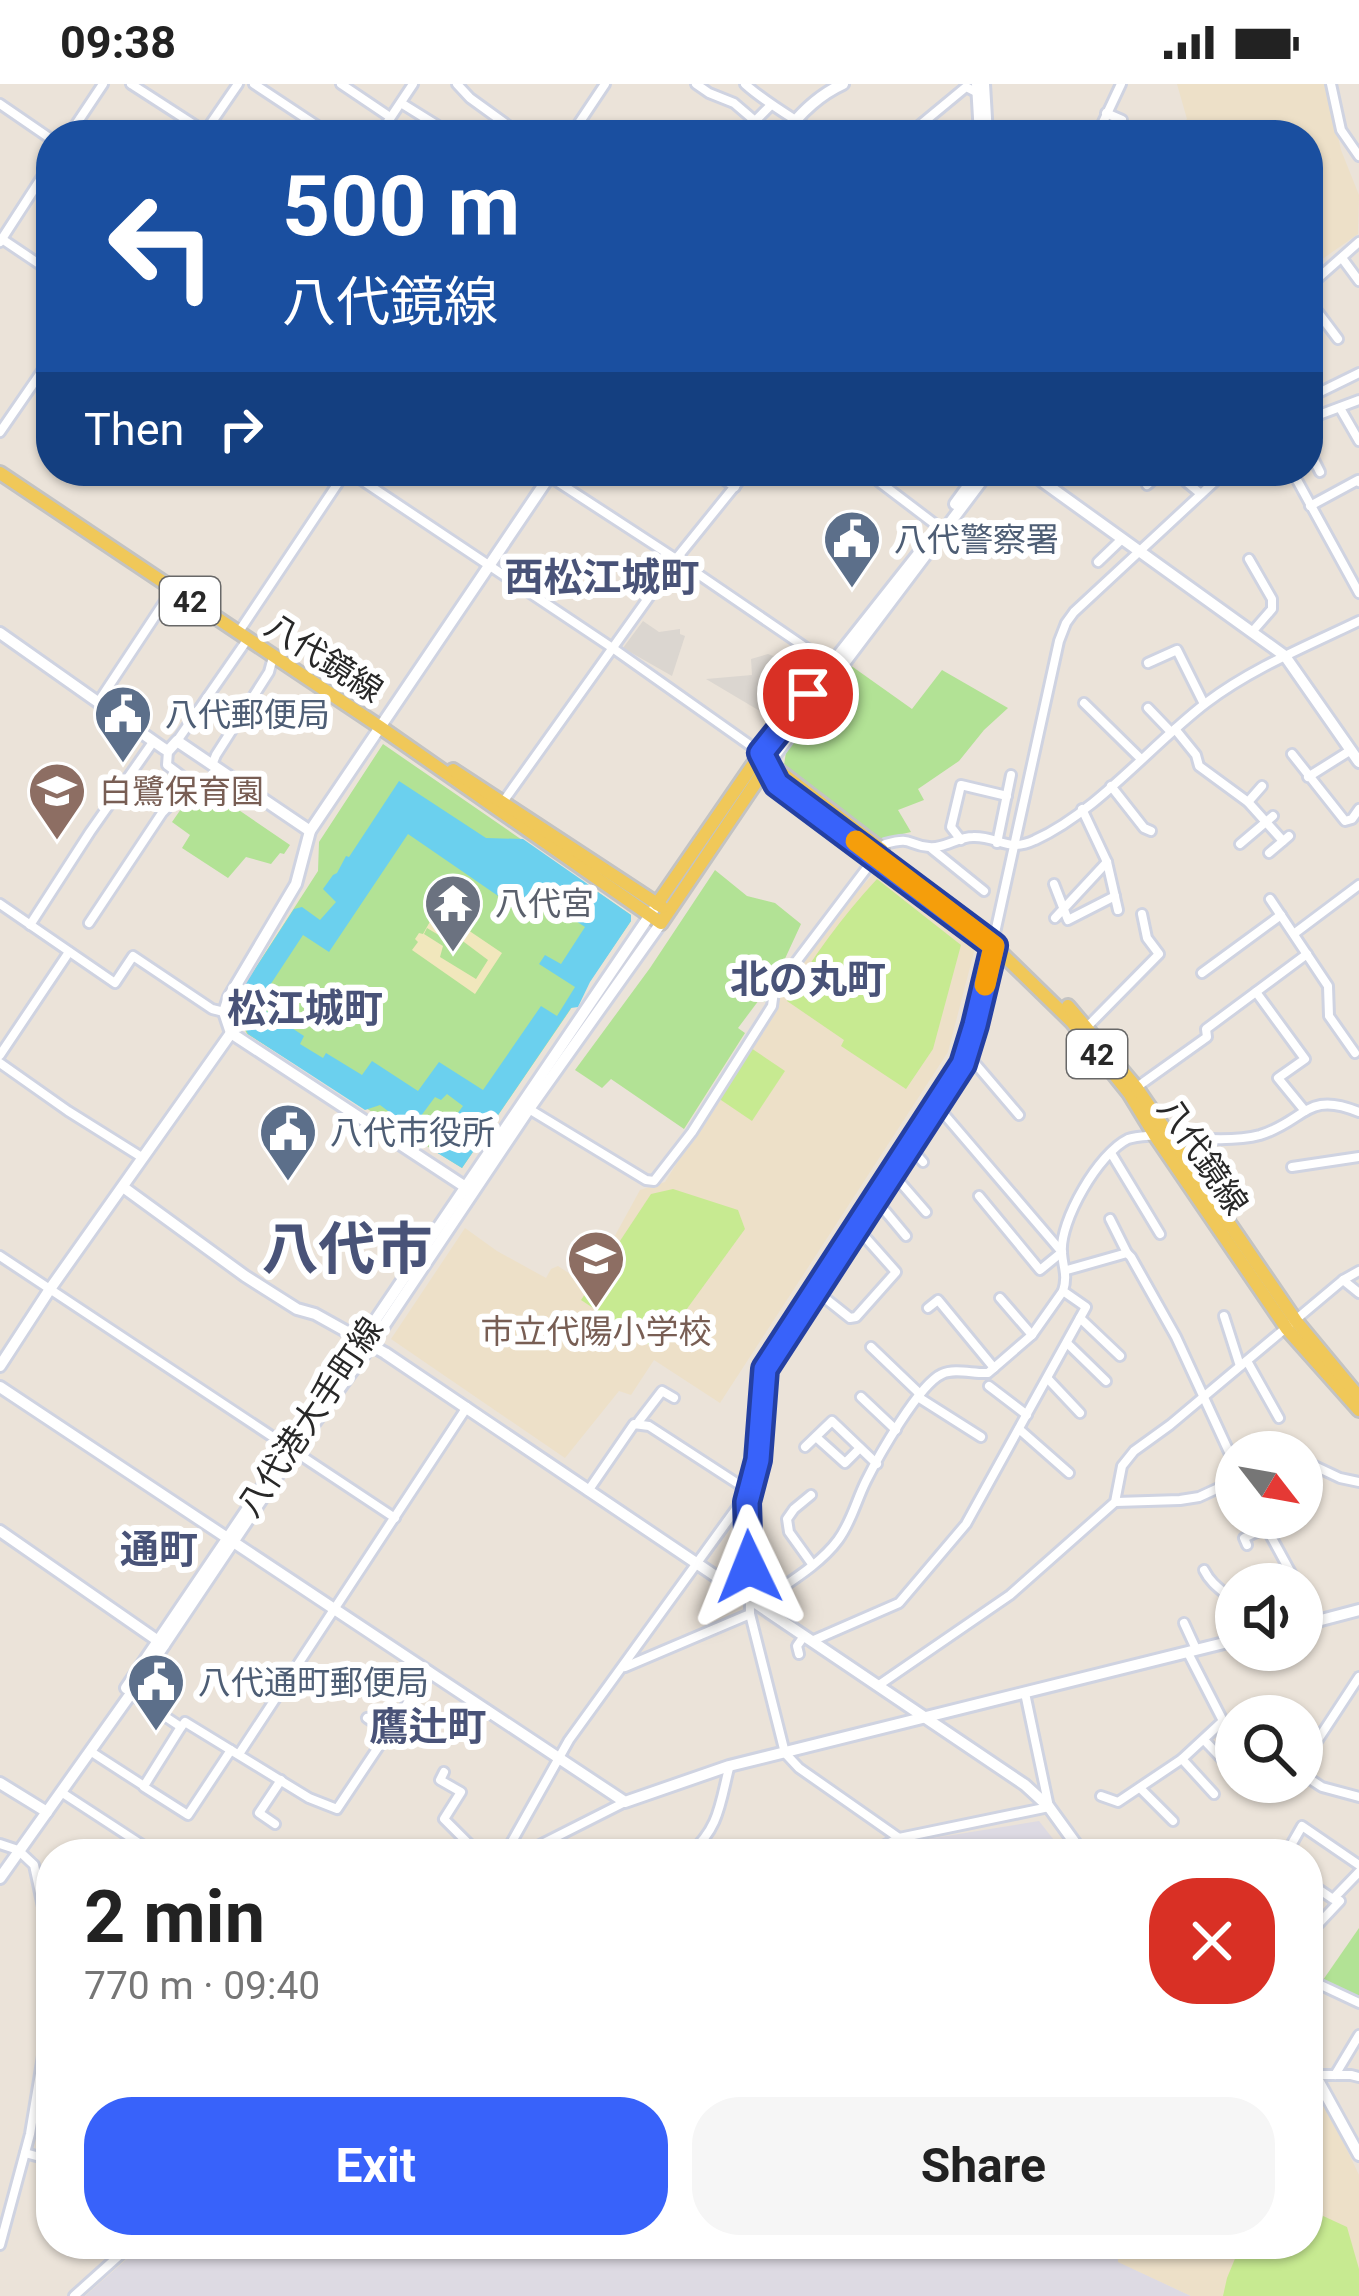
<!DOCTYPE html>
<html lang="en">
<head>
<meta charset="utf-8">
<style>
  :root { --surface:#fff; --page:#f6f6f6; --text:#222; --muted:#767676; --accent:#3862fa }
  body { margin:0; font-family:Roboto,"Noto Sans JP",sans-serif; background:var(--page); color:var(--text); height:100vh; display:flex; flex-direction:column; font-size:45px; white-space:nowrap }
  * { box-sizing:border-box; margin:0 }
  p { font-size:39px; color:var(--muted) }
  .icon { flex:none; width:66px; height:66px; fill:none; stroke:currentColor; stroke-width:2; stroke-linecap:round; stroke-linejoin:round }
  .map { position:relative; flex:1; overflow:hidden }
  .details { position:absolute; left:36px; top:1755px; width:1287px; height:420px; display:flex; flex-direction:column; background:var(--surface); border-radius:48px; box-shadow:0 3px 9px #0004 }
  .details>* { flex:none }
  .banner { position:absolute; left:36px; top:36px; width:1287px; height:366px; border-radius:48px; box-shadow:0 3px 9px #0004; background:#1a4fa0; color:#fff; overflow:hidden }
  .needle { width:78px; rotate:121deg }
  .controls { position:absolute; left:1215px; top:1347px; display:grid; gap:24px }
  .controls a { display:grid; place-items:center; width:108px; height:108px; border-radius:50%; background:var(--surface); box-shadow:0 3px 9px #0004; font-size:60px }
  .pin { position:absolute; display:grid; place-items:center; width:102px; height:102px; color:#fff; margin:-51px; border:6px solid #fff; border-radius:50%; box-shadow:0 3px 12px #0007 }
  .me { position:absolute; width:132px; margin:-66px; rotate:358deg; stroke-linejoin:round; filter:drop-shadow(0 0 9px #0008) }
  .turn { display:flex; align-items:center; gap:42px; height:252px; padding:0 48px; font-size:54px }
  .turn .icon { width:156px; height:156px; stroke-width:2.5 }
  .turn b { display:block; font-size:84px; line-height:102px }
  .then { display:flex; align-items:center; height:114px; padding:0 48px; background:#0003; gap:24px; font-size:45px }
  .round { display:grid; place-items:center; flex:none; width:126px; height:126px; border-radius:48px; background:var(--page) }
  .headline { display:flex; align-items:center; justify-content:space-between; height:204px; padding:0 48px }
  h1 { font-size:72px; font-weight:700; line-height:90px }
  .action { display:flex; gap:24px; margin-top:auto; padding:24px 48px }
  .action a { flex:1; height:138px; border-radius:48px; background:var(--accent); color:#fff; font-size:48px; font-weight:700; line-height:138px; text-align:center }
  .action a+a { background:var(--page); color:var(--text) }
  .status { display:flex; justify-content:space-between; align-items:center; height:84px; padding:0 60px; background:var(--surface); direction:ltr }
  .status svg { height:33px; fill:currentColor }
  .map>svg:first-child { display:block }
</style>
</head>
<body>
<div class="status"><b>09:38</b><svg viewBox="0 0 49 12"><path d="M0 12V9h3v3zM5 12V6h3v6zM10 12V3h3v9zM15 12V0h3v12zM26 1h20v11H26zM47 4h2v5h-2z"/></svg></div>
<div class="map">
<svg width="1359" height="2212" viewBox="0 0 1359 2212">
  <rect width="100%" height="100%" fill="#ebe3d9"/>
  <g fill="#dddae3">
    <path d="M1039,1737L1065,1770H882L888,1765L909,1758Z"/>
    <path d="M144,2160H1118L1119,2178L1191,2212H85Z"/>
  </g>
  <g fill="#ede0c8">
    <path d="M1177,0H1327L1341,66L1359,111L1358,150L1321,176L1308,190V51H1170L1187,35Z"/>
    <path d="M875,788L975,864L948,968L720,1319L654,1276L631,1311L619,1307L565,1374L391,1255L465,1144L497,1167L546,1194L551,1185L558,1182L581,1197L606,1168L640,1106L665,1098L779,916L776,909L833,835Z"/>
    <path d="M1308,2003L1314,2007L1339,2049L1359,2091V2212H1191L1118,2178V2160H1308Z"/>
  </g>
  <g fill="#b2e295">
    <path d="M850,581L912,625L942,586L1008,624L984,646L959,677L918,705L924,716L898,726L911,748L881,755L784,681L786,668Z"/>
    <path d="M383,660L631,831V837L462,1084L247,950C239,934 235,922 242,905L318,787L319,758Z"/>
    <path d="M199,699L290,761L284,770L280,769L271,780L246,773L228,794L182,764L190,751L172,738Z"/>
    <path d="M715,786L747,812L775,819L801,840L765,918L759,916L738,944L745,949L684,1045L611,995L602,1004L575,986L650,884Z"/>
    <path d="M1359,1844V1918L1339,1909L1323,1896Z"/>
  </g>
  <path fill="#f1e7bc" fill-rule="evenodd" d="M437,825L502,869L475,910L412,866L418,858L415,855L419,849L423,850ZM427,844L447,856L456,852L488,876L476,895L440,873L443,862L424,850Z"/>
  <g fill="#c7ea91">
    <path d="M877,795L961,861L933,965L906,1005L841,962L844,956L787,917C813,872 842,833 877,795Z"/>
    <path d="M751,964L785,987L752,1037L718,1014Z"/>
    <path d="M673,1105L738,1126L745,1145L657,1266L581,1216L651,1110Z"/>
    <path d="M1308,2125L1347,2143L1359,2185V2212H1223L1227,2194L1241,2160H1308Z"/>
  </g>
  <g fill="#dbd6d0">
    <path d="M643,537L659,548L680,545V550L685,552L672,592L623,564Z"/>
    <path d="M768,570L787,577L802,575L812,583L768,632L706,595L752,591L751,575Z"/>
  </g>
  <path fill="#6bd0ee" fill-rule="evenodd" d="M399,697L486,754L523,755L589,801L587,804L596,809L598,808L631,831V837L590,898L578,923L571,924L462,1084L431,1065L463,1022L447,1010L441,1016L435,1013L415,1040L404,1039L380,1021L365,1026L248,950L238,929L242,905L294,825L302,823L320,836L336,818L323,805L333,791L337,789L346,772L349,773ZM408,750L504,816L511,806L542,825L547,818L585,843L561,880L545,871L539,880L575,903L557,932L541,922L483,1006L439,978L418,1007L372,977L362,991L326,969L323,974L300,960L304,952L257,921L303,851L329,868Z"/>
  <g fill="none" stroke-linecap="round" stroke-linejoin="round">
    <g stroke="#cfd3e1" stroke-width="14">
      <g id="minor">
        <path d="M131,0L210,51"/>
        <path d="M254,0L331,51"/>
        <path d="M341,0L390,33"/>
        <path d="M457,0L470,14L521,51"/>
        <path d="M696,0L709,9L734,19L755,37"/>
        <path d="M745,0C767,20 794,34 818,51"/>
        <path d="M1331,0L1341,46L1359,72"/>
        <path d="M401,19L446,47"/>
        <path d="M0,20L51,55"/>
        <path d="M1106,29L1122,36"/>
        <path d="M205,48L238,0"/>
        <path d="M69,51L103,0"/>
        <path d="M379,51L413,0"/>
        <path d="M571,51L605,0"/>
        <path d="M741,51L771,21"/>
        <path d="M908,51L966,3L976,8"/>
        <path d="M1097,51L1121,0"/>
        <path d="M2,155L51,188"/>
        <path d="M0,158L51,79"/>
        <path d="M1342,174L1359,197"/>
        <path d="M1308,203L1359,158"/>
        <path d="M1308,215L1338,255"/>
        <path d="M1308,314L1359,289"/>
        <path d="M1340,324L1359,357"/>
        <path d="M1308,335L1359,316"/>
        <path d="M0,348L51,274"/>
        <path d="M1308,364L1320,388"/>
        <path d="M348,387L614,565L761,669"/>
        <path d="M541,387L676,475L834,583"/>
        <path d="M711,387L735,403"/>
        <path d="M865,387L944,447"/>
        <path d="M1173,387L1201,410"/>
        <path d="M1292,387L1359,509"/>
        <path d="M1147,401L1163,387"/>
        <path d="M1310,422L1358,396L1359,398"/>
        <path d="M1249,475L1272,515V525L1252,548"/>
        <path d="M1098,478L1122,455"/>
        <path d="M238,549L346,387"/>
        <path d="M1148,579L1177,566L1204,620"/>
        <path d="M99,617L173,505"/>
        <path d="M1084,619L1140,674"/>
        <path d="M1148,624L1171,648"/>
        <path d="M1175,645L1196,671L1199,682L1248,718L1283,757"/>
        <path d="M177,657L247,556"/>
        <path d="M1292,670L1345,737L1352,735L1359,725"/>
        <path d="M212,681L216,671L269,588L273,573"/>
        <path d="M1308,693L1351,666"/>
        <path d="M1111,702L1144,744L1151,747"/>
        <path d="M503,718L676,475L747,387"/>
        <path d="M1248,718L1262,702"/>
        <path d="M1082,725L1107,778L1118,826"/>
        <path d="M961,756L951,743L961,701L1007,712"/>
        <path d="M997,759L1011,691"/>
        <path d="M1240,760L1273,732"/>
        <path d="M932,765L984,807"/>
        <path d="M1269,769L1289,752"/>
        <path d="M1054,800L1068,836L1115,812"/>
        <path d="M1270,815L1328,902L1329,932L1355,969"/>
        <path d="M0,820L115,899L133,872L212,925L224,928"/>
        <path d="M1055,834L1107,778"/>
        <path d="M89,839L162,729L187,703V696L167,681L168,667"/>
        <path d="M30,841L90,748L153,658"/>
        <path d="M1295,849L1359,801"/>
        <path d="M1202,889L1281,831"/>
        <path d="M1256,908L1305,975L1278,994L1305,1027"/>
        <path d="M1087,943L1159,870L1147,854L1142,830"/>
        <path d="M967,970L1019,1031"/>
        <path d="M0,971L69,868"/>
        <path d="M0,979L68,1027L143,1074"/>
        <path d="M1137,1003L1207,953L1206,945L1307,870"/>
        <path d="M937,1022L1061,1167"/>
        <path d="M529,1025L646,1096L654,1097L692,1048L772,922L774,907L885,760C914,752 906,761 929,763C943,765 958,753 973,753C998,752 1008,769 1035,756C1097,728 1151,661 1206,619C1252,584 1307,562 1359,537"/>
        <path d="M1172,1052C1198,1055 1234,1058 1260,1051C1306,1037 1306,1006 1359,1028"/>
        <path d="M910,1063L923,1078"/>
        <path d="M1111,1069L1160,1150"/>
        <path d="M1292,1083L1359,1073"/>
        <path d="M893,1090L926,1128"/>
        <path d="M979,1112L1040,1186L1062,1168"/>
        <path d="M876,1116L906,1152"/>
        <path d="M1110,1135L1127,1169"/>
        <path d="M0,1172L395,1434"/>
        <path d="M1067,1186L1127,1169L1131,1173L1176,1253L1236,1383"/>
        <path d="M1343,1196L1359,1209"/>
        <path d="M816,1207L850,1234L856,1233L896,1188L857,1144"/>
        <path d="M1000,1214L1032,1251"/>
        <path d="M928,1224L938,1216L994,1284"/>
        <path d="M1224,1232L1240,1282"/>
        <path d="M1080,1234L1120,1272"/>
        <path d="M1067,1259L1106,1297"/>
        <path d="M871,1263L920,1310"/>
        <path d="M1247,1277L1279,1334"/>
        <path d="M1048,1295L1080,1329"/>
        <path d="M989,1302L1027,1331"/>
        <path d="M861,1313L896,1346"/>
        <path d="M918,1313L981,1353"/>
        <path d="M639,1337L662,1307L674,1314"/>
        <path d="M1019,1345L1069,1389"/>
        <path d="M816,1353L845,1379L860,1364"/>
        <path d="M805,1363L832,1337L877,1380"/>
        <path d="M1302,1376L1340,1394L1359,1398"/>
        <path d="M588,1407L634,1340L649,1342L749,1407L750,1530L785,1669L799,1684L899,1754"/>
        <path d="M811,1411L794,1425L787,1435L789,1448L812,1480"/>
        <path d="M1116,1418L1180,1416L1199,1413L1236,1396"/>
        <path d="M1261,1434L1297,1500"/>
        <path d="M1247,1461L1244,1454L1265,1444"/>
        <path d="M1204,1486C1212,1502 1224,1507 1236,1519"/>
        <path d="M1302,1508L1319,1537"/>
        <path d="M758,1520C784,1501 819,1482 838,1456C852,1437 856,1417 866,1397C878,1373 919,1300 942,1290C955,1284 974,1290 988,1289L1032,1251L1063,1207"/>
        <path d="M1184,1539L1196,1565"/>
        <path d="M814,1556L899,1519L966,1440L1086,1223L1063,1207C1068,1191 1063,1184 1062,1169C1059,1137 1099,1069 1128,1055C1136,1052 1148,1052 1157,1051"/>
        <path d="M799,1570L797,1562L804,1552"/>
        <path d="M625,1583L750,1530"/>
        <path d="M879,1601L1010,1511L1115,1418L1122,1382L1134,1367L1170,1341L1343,1196L1359,1187"/>
        <path d="M131,1610L181,1643L185,1638L309,1714L337,1725L429,1587"/>
        <path d="M367,1634L386,1647"/>
        <path d="M1205,1657L1225,1678"/>
        <path d="M90,1667L144,1702L181,1643"/>
        <path d="M239,1670L467,1323"/>
        <path d="M1182,1675L1214,1710"/>
        <path d="M1302,1680L1359,1593"/>
        <path d="M444,1688L440,1696L461,1708L444,1735L479,1770"/>
        <path d="M1302,1690L1322,1703L1359,1713"/>
        <path d="M144,1703L188,1731L231,1666"/>
        <path d="M1140,1704L1173,1737"/>
        <path d="M61,1708L156,1770"/>
        <path d="M1101,1712L1118,1718L1182,1675L1223,1637L1188,1569"/>
        <path d="M275,1740L259,1729L281,1696"/>
        <path d="M0,1760L18,1766L34,1781L51,1860"/>
        <path d="M825,1762L837,1770"/>
        <path d="M505,1770L569,1656L749,1407L758,1376L765,1285L943,1013L963,980L970,963L1059,557L1066,539L1074,528L1226,387"/>
        <path d="M522,1770L625,1718"/>
        <path d="M689,1770C719,1745 720,1720 729,1684"/>
        <path d="M867,1770L899,1754L1049,1723L1025,1609"/>
        <path d="M1286,1770L1302,1742L1359,1781"/>
        <path d="M1308,1798L1333,1815L1359,1788"/>
        <path d="M1308,1851L1340,1817"/>
        <path d="M1308,1895L1359,1919"/>
        <path d="M1316,1991H1351L1359,1993"/>
        <path d="M1335,1991L1359,1951"/>
        <path d="M25,2069L51,2076"/>
        <path d="M0,2161L30,2050L51,1924"/>
        <path d="M74,2212L132,2160"/>
      </g>
    </g>
    <g stroke="#cfd3e1" stroke-width="16">
      <g id="tertiary">
        <path d="M784,51C800,29 819,11 843,0"/>
        <path d="M1028,387L1285,572L1359,678"/>
        <path d="M0,549L163,664L168,667L177,657L310,747"/>
        <path d="M123,1103L245,1192L297,1225L315,1230L385,1269L1025,1701L1049,1723L1083,1770"/>
        <path d="M470,1106L231,949L224,928L229,913L296,800L310,747L553,387"/>
        <path d="M0,1282L50,1205L231,949"/>
        <path d="M0,1303L625,1718L729,1682L1236,1556"/>
        <path d="M0,1447L164,1561"/>
        <path d="M1302,1541L1359,1526"/>
        <path d="M0,1699L47,1728"/>
        <path d="M1308,1986L1315,1991L1359,2071"/>
      </g>
    </g>
    <g stroke="#cfd3e1" stroke-width="16">
      <g id="secondary">
        <path d="M977,0L980,51"/>
        <path d="M984,0L987,51"/>
        <path d="M955,420L979,387"/>
        <path d="M761,669L919,469"/>
        <path d="M769,679L989,387"/>
        <path d="M126,1604L654,825"/>
        <path d="M0,1794L142,1594L294,1367L371,1261L529,1025L661,839"/>
      </g>
    </g>
    <g stroke="#c3c3c3" stroke-width="18">
      <g id="primary">
        <path d="M0,389L380,643L661,839L769,679"/>
        <path d="M770,680L882,766"/>
        <path d="M453,686L662,823"/>
        <path d="M657,820L761,669L777,700L994,862L1072,938L1129,1009L1154,1050L1287,1245L1359,1326"/>
        <path d="M1068,922L1136,1003L1296,1237L1359,1313"/>
      </g>
    </g>
    <use href="#minor" stroke="#fff" stroke-width="8"/>
    <use href="#tertiary" stroke="#fff" stroke-width="10"/>
    <use href="#secondary" stroke="#fff" stroke-width="10"/>
    <use href="#primary" stroke="#f0c859" stroke-width="12"/>
  </g>
  <g fill="none" stroke-linecap="round" stroke-linejoin="round">
    <g stroke="#2440a2" stroke-width="30">
      <path id="route" d="M749,1483L747,1418L758,1376L765,1285L963,980L975,941L994,862L777,700L761,669L808,610"/>
    </g>
    <use href="#route" stroke="#3862fa" stroke-width="21"/>
    <path stroke="#f59e0b" stroke-width="21" d="M856,757L994,862L985,901"/>
  </g>
  <defs>
    <g id="civic-pin" transform="scale(3)"><path d="M0 17L-7.5 6A9.5 9.5 0 1 1 7.5 6Z" fill="#5c6f8a" stroke="#fff"/><path d="M-.6-6.5H3V-4.5H.6V-3L4-1V1h2V6H-6V1h2V-1L-.6-3ZM-1.2 2.5V6h2.4V2.5Z" fill="#fff"/></g>
    <g id="school-pin" transform="scale(3)"><path d="M0 17L-7.5 6A9.5 9.5 0 1 1 7.5 6Z" fill="#8d6e63" stroke="#fff"/><path d="M0-5L7-2L0 1L-7-2ZM-4 1L0 2.5L4 1V4Q0 6-4 4Z" fill="#fff"/></g>
    <g id="temple-pin" transform="scale(3)"><path d="M0 17L-7.5 6A9.5 9.5 0 1 1 7.5 6Z" fill="#6b7280" stroke="#fff"/><path d="M0-6L5-2H3V0L6.5 2.5H4V6H1.5V3h-3V6H-4V2.5H-6.5L-3 0V-2H-5Z" fill="#fff"/></g>
  </defs>
  <g fill-rule="evenodd">
    <use href="#civic-pin" x="852" y="455"/>
    <use href="#civic-pin" x="123" y="630"/>
    <use href="#school-pin" x="57" y="707"/>
    <use href="#temple-pin" x="453" y="819"/>
    <use href="#civic-pin" x="288" y="1048"/>
    <use href="#school-pin" x="596" y="1175"/>
    <use href="#civic-pin" x="156" y="1598"/>
  </g>
  <g text-anchor="middle" dominant-baseline="central" stroke-width="12" stroke-linejoin="round" paint-order="stroke">
    <g fill="#fff" stroke="#686868" stroke-width="3">
      <rect x="160" y="493" width="60" height="48" rx="9"/>
      <rect x="1067" y="946" width="60" height="48" rx="9"/>
    </g>
    <g font-size="30" font-weight="bold" fill="#282828">
      <text x="190" y="517">42</text>
      <text x="1097" y="970">42</text>
    </g>
    <g font-size="33" fill="#4e5e75" stroke="#fff" text-anchor="start">
      <text x="894" y="455">八代警察署</text>
      <text x="165" y="630">八代郵便局</text>
      <text x="330" y="1048">八代市役所</text>
      <text x="198" y="1598">八代通町郵便局</text>
    </g>
    <g font-size="33" fill="#282828" stroke="#fff">
      <text transform="translate(324 574) rotate(33)">八代鏡線</text>
      <text transform="translate(1203 1072) rotate(56)">八代鏡線</text>
      <text transform="translate(310 1333) rotate(-56)">八代港大手町線</text>
    </g>
    <g font-size="33" fill="#785e54" stroke="#fff" text-anchor="start">
      <text x="99" y="707">白鷺保育園</text>
      <text x="596" y="1247" text-anchor="middle">市立代陽小学校</text>
    </g>
    <g font-size="33" fill="#5b616d" stroke="#fff" text-anchor="start">
      <text x="495" y="819">八代宮</text>
    </g>
    <g font-size="39" font-weight="bold" fill="#495378" stroke="#fff">
      <text x="602" y="494">西松江城町</text>
      <text x="808" y="896">北の丸町</text>
      <text x="305" y="925">松江城町</text>
      <text x="159" y="1466">通町</text>
      <text x="428" y="1643">鷹辻町</text>
    </g>
    <g font-size="57" font-weight="bold" fill="#495378" stroke="#fff">
      <text x="347" y="1165">八代市</text>
    </g>
  </g>
</svg>
<div class="controls">
<a><svg class="needle" viewBox="-14 -14 28 28"><path d="M0-13l5 13h-10z" fill="#e53935"/><path d="M0 13l5-13h-10z" fill="#767676"/></svg></a>
<a><svg class="icon" aria-label="sound" viewBox="0 0 24 24"><path d="M4 9h4l5-4v14l-5-4H4zM17 9q2 3 0 6"/></svg></a>
<a><svg class="icon" aria-label="search" viewBox="0 0 24 24"><circle cx="10" cy="10" r="6"/><path d="M15 15l6 6"/></svg></a>
</div>
<div class="pin" style="left:808px;top:610px;background:#d93025"><svg class="icon" aria-label="arrive" viewBox="0 0 24 24"><path d="M6 21V4h12l-3 4 3 4H6"/></svg></div>
<svg class="me" style="left:749px;top:1483px" viewBox="-20 -20 40 40"><path d="M0-17L14 15 0 8-14 15z" fill="#3862fa" stroke="#fff" stroke-width="4"/></svg>
<div class="banner">
<div class="turn"><svg class="icon" aria-label="left" viewBox="0 0 24 24"><path d="M17 20v-9H6M10 6l-5 5 5 5"/></svg><div><b>500 m</b>八代鏡線</div></div>
<div class="then">Then<svg class="icon" aria-label="right" viewBox="0 0 24 24"><path d="M7 20v-9h11M14 6l5 5-5 5"/></svg></div>
</div>
<section class="details">
<div class="headline"><div><h1>2 min</h1><p>770 m · 09:40</p></div><a class="round" style="background:#d93025;color:#fff"><svg class="icon" aria-label="close" viewBox="0 0 24 24"><path d="M6 6l12 12M18 6L6 18"/></svg></a></div>
<div class="action"><a>Exit</a><a>Share</a></div>
</section>
</div>
</body>
</html>
